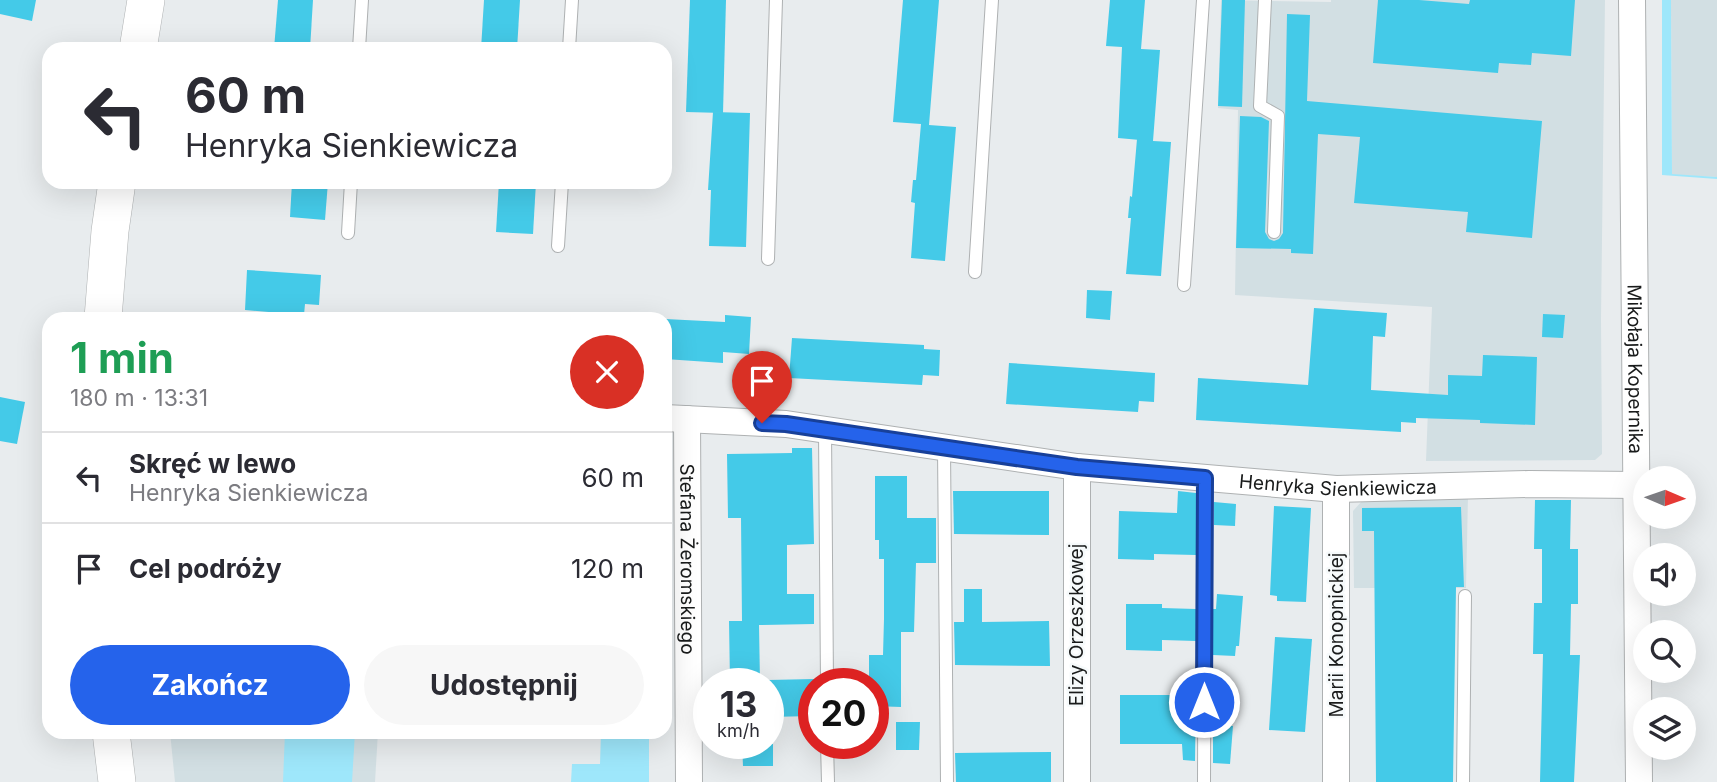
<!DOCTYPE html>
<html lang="pl">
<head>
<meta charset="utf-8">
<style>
  :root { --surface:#fff; --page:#f7f7f7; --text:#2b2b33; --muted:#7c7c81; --line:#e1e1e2; --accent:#2563eb }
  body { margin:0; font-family:Inter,sans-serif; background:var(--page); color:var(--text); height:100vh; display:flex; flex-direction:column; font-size:26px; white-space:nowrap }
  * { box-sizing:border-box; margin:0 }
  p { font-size:23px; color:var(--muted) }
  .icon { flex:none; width:38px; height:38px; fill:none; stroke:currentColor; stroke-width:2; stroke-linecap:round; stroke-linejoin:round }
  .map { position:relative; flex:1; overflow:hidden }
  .side { position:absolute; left:42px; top:312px; width:630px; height:427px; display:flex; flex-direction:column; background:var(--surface); border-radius:21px; box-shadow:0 7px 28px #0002 }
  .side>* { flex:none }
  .guide { position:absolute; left:42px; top:42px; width:630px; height:147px; border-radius:21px; box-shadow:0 7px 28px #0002; background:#fff; color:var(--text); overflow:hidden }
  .needle { width:46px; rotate:92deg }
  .fabs { position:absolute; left:1633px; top:466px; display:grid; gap:14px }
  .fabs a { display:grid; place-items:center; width:63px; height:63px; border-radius:50%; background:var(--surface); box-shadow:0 7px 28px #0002; font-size:35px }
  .speed { position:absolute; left:693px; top:668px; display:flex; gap:14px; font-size:35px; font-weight:700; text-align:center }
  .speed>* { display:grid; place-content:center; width:91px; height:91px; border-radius:50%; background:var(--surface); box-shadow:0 7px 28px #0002; line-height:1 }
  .speed small { font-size:18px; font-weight:400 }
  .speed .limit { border:10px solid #d22; background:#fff; color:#111 }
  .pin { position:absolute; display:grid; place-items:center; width:60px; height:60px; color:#fff; margin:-72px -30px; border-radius:50% 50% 50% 0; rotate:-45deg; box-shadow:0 0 7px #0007 }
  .pin .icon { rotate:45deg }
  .me { position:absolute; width:77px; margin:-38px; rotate:0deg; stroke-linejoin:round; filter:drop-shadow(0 0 5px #0008) }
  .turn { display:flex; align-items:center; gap:24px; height:147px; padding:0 28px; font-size:32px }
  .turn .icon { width:91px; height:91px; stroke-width:2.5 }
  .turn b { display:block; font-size:49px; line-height:60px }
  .round { display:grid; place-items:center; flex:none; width:74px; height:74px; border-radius:37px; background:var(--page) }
  .head { display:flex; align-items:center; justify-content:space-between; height:119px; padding:0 28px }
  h1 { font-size:42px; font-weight:700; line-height:52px; color:#1e9e55 }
  .action { display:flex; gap:14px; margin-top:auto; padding:14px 28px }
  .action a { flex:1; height:80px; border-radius:42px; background:var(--accent); color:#fff; font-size:28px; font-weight:700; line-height:80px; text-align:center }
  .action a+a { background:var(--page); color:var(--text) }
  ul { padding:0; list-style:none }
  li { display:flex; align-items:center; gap:21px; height:91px; padding:0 28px; border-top:2px solid var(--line) }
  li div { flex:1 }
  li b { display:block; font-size:26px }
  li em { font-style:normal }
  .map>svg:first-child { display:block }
</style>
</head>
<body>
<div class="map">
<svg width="1717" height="782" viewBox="0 0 1717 782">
  <rect width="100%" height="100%" fill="#e8ecee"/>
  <g fill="#d2dfe3">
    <path d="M1221,0L1331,2V0H1605L1601,319L1602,454L1595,460L1426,461L1432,307L1235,295L1238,110L1218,108Z"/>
    <path d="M1671,0H1717V177L1672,175Z"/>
    <path d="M1468,497L1466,588H1354L1353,511L1363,500Z"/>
    <path d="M170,732H378L375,782H175Z"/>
  </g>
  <g fill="#9ee7fb">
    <path d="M1662,0H1671L1672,174L1717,177V179L1662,175Z"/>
    <path d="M285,732H355L352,782H283Z"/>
    <path d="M601,732H649V782H571L572,764H600Z"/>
  </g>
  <g fill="#44cae8">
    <path d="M0,0H36L32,21L0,14Z"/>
    <path d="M278,0H313L310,49H274Z"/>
    <path d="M484,0H520L517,49H481Z"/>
    <path d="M690,0H726L723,113L686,112Z"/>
    <path d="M903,0H939L929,125L956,127L945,261L911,258L915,203L911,202L913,180H916L921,124L893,122Z"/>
    <path d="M1110,0H1145L1141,49L1160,50L1153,141L1171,142L1161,276L1126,274L1131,218H1128L1130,196L1132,197L1137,139L1140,140L1118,138L1122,47L1106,46Z"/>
    <path d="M1222,0H1245L1242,107L1218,106Z"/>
    <path d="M1378,0H1419L1469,4L1470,0H1575L1571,56L1532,53L1531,65L1499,63L1498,73L1373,63Z"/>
    <path d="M1287,14L1310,15L1307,101L1542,121L1532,238L1466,232L1468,212L1354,203L1360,137L1318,134L1313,254L1291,253V249L1236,248L1240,116L1261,117L1269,121L1265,232L1269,239L1274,241L1279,239L1283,233Z"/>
    <path d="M713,112L750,113L746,247L709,246L711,190H708Z"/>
    <path d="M292,182H328L325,220L290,217Z"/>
    <path d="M499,182H536L533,234L496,232Z"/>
    <path d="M247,270L321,275L319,305L305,304L304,315L245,310Z"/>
    <path d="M1087,290L1112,291L1110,320L1086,318Z"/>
    <path d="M1314,308L1387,313L1385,337L1373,336L1371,390L1448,395V375L1482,376L1483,355L1537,357L1535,425L1480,423V420L1416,418V423L1401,422V432L1196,420L1198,378L1308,385Z"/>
    <path d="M1543,314L1565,315L1563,338L1542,337Z"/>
    <path d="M725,315L751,317L749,354L723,352V363L665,359V319L725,322Z"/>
    <path d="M792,338L924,345V349L940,350L939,376L923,375L922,385L789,378Z"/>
    <path d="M1009,363L1155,373L1154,402L1139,401L1138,412L1006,404Z"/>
    <path d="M0,397L25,402L17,444L0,441Z"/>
    <path d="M792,448H812L814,544L787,545V594H814V624L759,625L760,683H730L729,621H742L741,518H728L727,454L792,453Z"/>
    <path d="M875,476H907V518H936V563H916L914,632H901V707L873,706V684H869V655H883L884,619V559H879V540H875Z"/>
    <path d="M953,491H1049V535L954,534Z"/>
    <path d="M1178,491L1196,493V555L1154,554V560L1118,559L1119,511L1177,513Z"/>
    <path d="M1535,500H1571L1570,549H1578V604H1571L1570,655H1580L1574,782H1540L1543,654H1533L1534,603H1542V549H1534Z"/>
    <path d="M1214,502L1236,504L1235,526L1214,525Z"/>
    <path d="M1274,506L1311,508L1306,602L1277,601V596L1270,595Z"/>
    <path d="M1461,507L1464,587H1456L1453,782H1376L1374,531H1362V508Z"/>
    <path d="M964,589H982V622L1049,621L1050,666L955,665L954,622H964Z"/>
    <path d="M1217,594L1243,596L1239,646H1236L1235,656L1213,655V609H1216Z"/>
    <path d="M1126,604H1162V608L1196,609V641L1162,640V651L1126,650Z"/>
    <path d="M1275,637L1312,639L1305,732L1269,730Z"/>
    <path d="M814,679V716L768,717V680Z"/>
    <path d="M1179,691H1196L1195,761L1183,760L1182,744H1120V695H1179Z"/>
    <path d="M896,722H920L919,750H896Z"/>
    <path d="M1213,725L1233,726L1230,764L1213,763Z"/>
    <path d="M742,744H773V766H743Z"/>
    <path d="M1051,752V782H956L955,753Z"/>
  </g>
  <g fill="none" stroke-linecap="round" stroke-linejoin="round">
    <g stroke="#aeb1b2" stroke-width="14">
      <g id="lane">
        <path d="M1265,0L1260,106L1278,116L1274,232"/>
        <path d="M359,49L362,0"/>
        <path d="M569,49L572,0"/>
        <path d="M348,233L351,182"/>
        <path d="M558,246L562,182"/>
        <path d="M768,259L776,0"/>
        <path d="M975,272L992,0"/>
        <path d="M1184,285L1203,0"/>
        <path d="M825,430L827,684"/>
        <path d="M944,449L947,782"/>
        <path d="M827,744L828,782"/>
        <path d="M1204,782L1205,478"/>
        <path d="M1463,782L1465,596"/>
      </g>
    </g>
    <g stroke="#aeb1b2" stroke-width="28">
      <g id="street">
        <path id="s1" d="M1632,0L1639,782"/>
        <path id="s2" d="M665,418L786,424L1077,467L1336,489L1529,484L1638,485"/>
        <path id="s3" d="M687,419L689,782"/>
        <path d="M1077,467V782"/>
        <path d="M1336,782V489"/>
      </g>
    </g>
    <g stroke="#aeb1b2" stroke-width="38">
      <g id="secondary">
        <path d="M138,49L146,0"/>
        <path d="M103,318L110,231L117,182"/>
        <path d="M111,732L117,782"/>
      </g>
    </g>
    <use href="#lane" stroke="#fff" stroke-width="12"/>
    <use href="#street" stroke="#fff" stroke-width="26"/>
    <use href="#secondary" stroke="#fff" stroke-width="37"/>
  </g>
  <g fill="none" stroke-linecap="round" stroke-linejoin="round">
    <g stroke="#184099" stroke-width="18">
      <path id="route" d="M762,423L786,424L1077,467L1205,478L1204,702"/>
    </g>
    <use href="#route" stroke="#2563eb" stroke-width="12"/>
  </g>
  <g text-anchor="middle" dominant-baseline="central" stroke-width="5" stroke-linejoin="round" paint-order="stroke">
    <g font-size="19" fill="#191b1b" stroke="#f6fafb">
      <text stroke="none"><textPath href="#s1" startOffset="369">Mikołaja Kopernika</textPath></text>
      <text stroke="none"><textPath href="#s2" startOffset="677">Henryka Sienkiewicza</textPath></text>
      <text stroke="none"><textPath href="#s3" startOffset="140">Stefana Żeromskiego</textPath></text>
      <text transform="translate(1076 625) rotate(-90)">Elizy Orzeszkowej</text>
      <text transform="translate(1336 635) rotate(-90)">Marii Konopnickiej</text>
    </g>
  </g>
</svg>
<div class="fabs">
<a><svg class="needle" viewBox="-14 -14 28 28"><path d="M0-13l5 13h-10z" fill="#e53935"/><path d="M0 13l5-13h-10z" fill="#7c7c81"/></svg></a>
<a><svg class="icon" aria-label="sound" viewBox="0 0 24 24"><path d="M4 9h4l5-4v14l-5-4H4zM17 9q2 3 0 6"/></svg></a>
<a><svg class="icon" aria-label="search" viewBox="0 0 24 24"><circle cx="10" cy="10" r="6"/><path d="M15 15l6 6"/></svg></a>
<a><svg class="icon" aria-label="layers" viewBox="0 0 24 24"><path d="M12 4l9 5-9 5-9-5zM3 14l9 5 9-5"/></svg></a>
</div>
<div class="speed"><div>13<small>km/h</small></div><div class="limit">20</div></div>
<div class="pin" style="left:762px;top:423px;background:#d93025"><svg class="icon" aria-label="arrive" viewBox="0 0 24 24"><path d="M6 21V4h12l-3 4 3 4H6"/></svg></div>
<svg class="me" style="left:1204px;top:702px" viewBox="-20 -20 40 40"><circle r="17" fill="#2563eb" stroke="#fff" stroke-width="3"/><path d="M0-11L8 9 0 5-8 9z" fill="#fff"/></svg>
<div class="guide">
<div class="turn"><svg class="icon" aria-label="left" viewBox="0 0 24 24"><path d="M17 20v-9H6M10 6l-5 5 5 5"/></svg><div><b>60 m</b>Henryka Sienkiewicza</div></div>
</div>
<section class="side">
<div class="head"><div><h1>1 min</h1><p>180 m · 13:31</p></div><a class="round" style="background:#d93025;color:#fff"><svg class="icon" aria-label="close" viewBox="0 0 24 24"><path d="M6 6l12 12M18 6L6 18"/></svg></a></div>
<ul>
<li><svg class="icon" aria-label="left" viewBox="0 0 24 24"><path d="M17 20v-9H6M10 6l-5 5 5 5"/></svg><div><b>Skręć w lewo</b><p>Henryka Sienkiewicza</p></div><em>60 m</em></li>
<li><svg class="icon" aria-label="arrive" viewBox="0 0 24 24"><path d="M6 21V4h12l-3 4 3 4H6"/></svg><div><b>Cel podróży</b></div><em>120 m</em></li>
</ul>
<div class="action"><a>Zakończ</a><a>Udostępnij</a></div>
</section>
</div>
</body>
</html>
